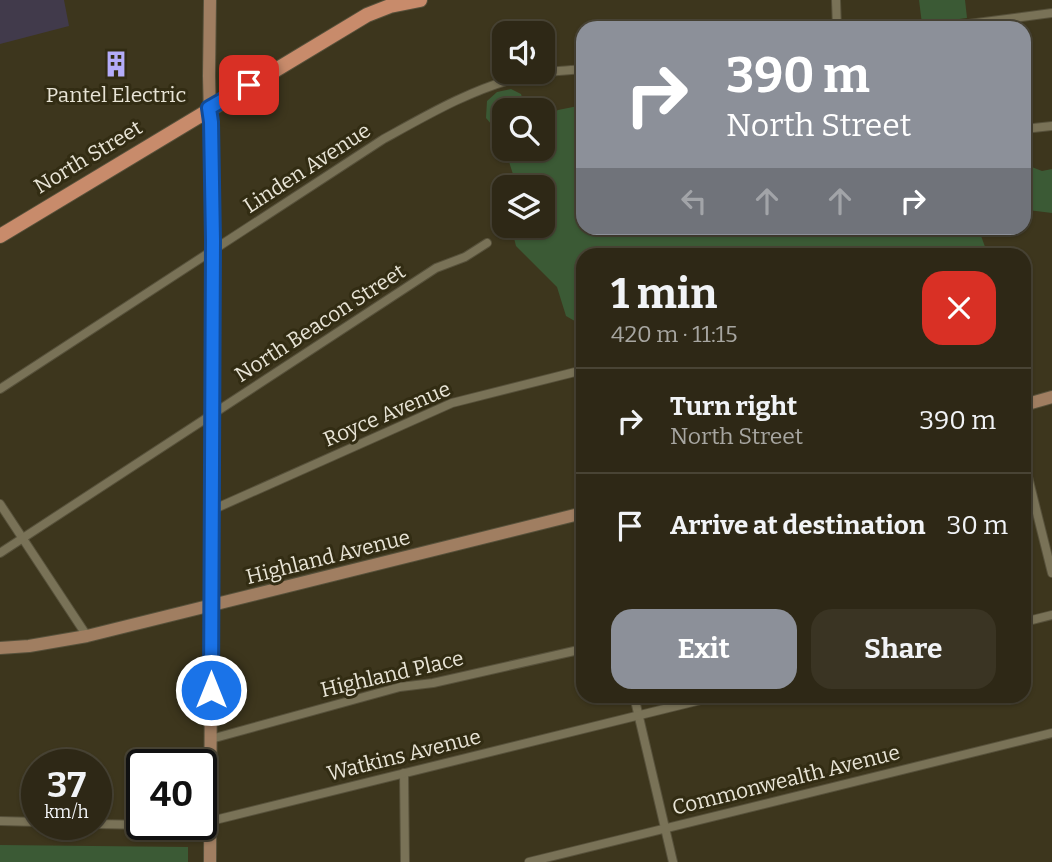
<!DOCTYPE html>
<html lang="en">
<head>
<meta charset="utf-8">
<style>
  :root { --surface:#2e2816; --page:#3a3423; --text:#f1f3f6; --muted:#a7a6a1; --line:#494435; --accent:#8c9099 }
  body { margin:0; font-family:Bitter,serif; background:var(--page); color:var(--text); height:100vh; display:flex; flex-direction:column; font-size:26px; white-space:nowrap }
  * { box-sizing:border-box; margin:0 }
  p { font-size:23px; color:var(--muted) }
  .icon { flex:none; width:38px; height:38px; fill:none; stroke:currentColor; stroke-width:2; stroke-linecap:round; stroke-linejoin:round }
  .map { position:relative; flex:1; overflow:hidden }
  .details { position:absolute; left:576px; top:248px; width:455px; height:455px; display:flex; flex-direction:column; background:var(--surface); border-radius:21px; box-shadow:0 2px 5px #0004,0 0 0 2px var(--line) }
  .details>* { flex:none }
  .banner { position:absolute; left:576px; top:21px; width:455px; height:214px; border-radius:21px; box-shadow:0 2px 5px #0004,0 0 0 2px var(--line); background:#8c9099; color:#fff; overflow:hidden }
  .controls { position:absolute; left:492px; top:21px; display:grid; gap:14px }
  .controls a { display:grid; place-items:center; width:63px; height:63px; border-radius:14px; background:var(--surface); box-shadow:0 2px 5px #0004,0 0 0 2px var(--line); font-size:35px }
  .speed { position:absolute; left:21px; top:749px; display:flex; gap:14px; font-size:35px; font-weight:700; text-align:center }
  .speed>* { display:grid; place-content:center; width:91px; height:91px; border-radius:50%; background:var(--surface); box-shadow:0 2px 5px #0004,0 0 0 2px var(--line); line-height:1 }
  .speed small { font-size:18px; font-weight:400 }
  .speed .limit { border:4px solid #111; border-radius:10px; background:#fff; color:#111 }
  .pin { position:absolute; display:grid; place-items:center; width:60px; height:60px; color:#fff; margin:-30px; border-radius:14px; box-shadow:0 4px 10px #0006 }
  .me { position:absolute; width:77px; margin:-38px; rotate:0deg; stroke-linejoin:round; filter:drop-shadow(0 0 5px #0008) }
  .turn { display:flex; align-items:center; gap:24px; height:147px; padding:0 35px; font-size:32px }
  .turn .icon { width:91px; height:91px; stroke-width:2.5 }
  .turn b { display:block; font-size:49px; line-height:60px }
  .lanes { display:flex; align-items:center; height:66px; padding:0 35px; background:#0003; justify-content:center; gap:35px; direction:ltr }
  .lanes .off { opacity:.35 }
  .round { display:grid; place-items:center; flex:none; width:74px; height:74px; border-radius:21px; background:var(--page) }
  .head { display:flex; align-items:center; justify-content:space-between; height:119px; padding:0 35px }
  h1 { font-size:42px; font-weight:700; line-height:52px }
  .cta { display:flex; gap:14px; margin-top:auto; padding:14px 35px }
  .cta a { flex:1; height:80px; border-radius:21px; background:var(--accent); color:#fff; font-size:28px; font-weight:700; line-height:80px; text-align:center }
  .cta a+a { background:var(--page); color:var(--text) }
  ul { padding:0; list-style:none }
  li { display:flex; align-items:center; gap:21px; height:105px; padding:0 35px; border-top:2px solid var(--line) }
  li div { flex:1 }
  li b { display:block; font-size:26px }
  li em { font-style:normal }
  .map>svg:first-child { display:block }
</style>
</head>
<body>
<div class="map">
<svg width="1052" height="862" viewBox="0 0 1052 862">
  <rect width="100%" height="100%" fill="#3d361d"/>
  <path fill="#413a4b" d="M0,0H64L69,26L0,44Z"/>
  <g fill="#3b5a35">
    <path d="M919,0H965L967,18L922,24Z"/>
    <path d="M511,89L521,94L525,107L529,110H504V145L503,138L486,118L487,101L497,92Z"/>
    <path d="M583,105V228H988L980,233L988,255L583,256V324H580L566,316L557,287L516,246L511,226H542V187H517L505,149H542L543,119L558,110Z"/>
    <path d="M1024,164L1042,171L1052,169V213L1028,210L1024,211Z"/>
    <path d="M0,845L188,847V862H0Z"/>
  </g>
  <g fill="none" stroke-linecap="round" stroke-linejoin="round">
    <g stroke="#57513b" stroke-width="10">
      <g id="street">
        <path d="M836,0L837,28"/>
        <path d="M938,28L1052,13"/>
        <path d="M1024,129L1052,126"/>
        <path d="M0,389L382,140C427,115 473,88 524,76C542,71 564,71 583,69"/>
        <path d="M1024,461L1052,573"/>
        <path d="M0,504L87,636"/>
        <path d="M212,510L452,403L583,370"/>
        <path d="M0,553L436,268L465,257L487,243"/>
        <path d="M1024,622L1052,615"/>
        <path d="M634,696L673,862"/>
        <path d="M211,739L400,687L433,683L583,649"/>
        <path d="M404,773L405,862"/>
        <path d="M0,821L37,822"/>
        <path d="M96,824L200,826L211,821L717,696"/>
        <path d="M529,862L1052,733"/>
      </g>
    </g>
    <g stroke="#57513b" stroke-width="14">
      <g id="secondary">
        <path d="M210,0L209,76L213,241L210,862"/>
        <path d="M1024,405L1052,397"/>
        <path d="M0,648L29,646L87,636L583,513"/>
      </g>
    </g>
    <g stroke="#57513b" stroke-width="16">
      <path id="primary" d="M0,236L367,15L390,6L420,0"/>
    </g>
    <use href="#street" stroke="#797257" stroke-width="8"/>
    <use href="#secondary" stroke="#a07e61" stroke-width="12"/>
    <use href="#primary" stroke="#c88b6b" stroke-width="14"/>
  </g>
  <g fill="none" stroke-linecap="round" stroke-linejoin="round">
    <g stroke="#114b97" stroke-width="18">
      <path id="route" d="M211,690L213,241L211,122L209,108L249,85"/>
    </g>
    <use href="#route" stroke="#1a73e8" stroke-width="12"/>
  </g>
  <defs>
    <g id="building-bare" transform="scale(2.1)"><path d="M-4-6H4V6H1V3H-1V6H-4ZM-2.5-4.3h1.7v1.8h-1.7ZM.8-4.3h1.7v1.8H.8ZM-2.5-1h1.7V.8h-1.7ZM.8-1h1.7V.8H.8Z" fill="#b4acf9" stroke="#322c13" stroke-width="2.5" paint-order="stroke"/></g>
  </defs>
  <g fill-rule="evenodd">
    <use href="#building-bare" x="116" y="64"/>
  </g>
  <g text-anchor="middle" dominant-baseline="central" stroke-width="6" stroke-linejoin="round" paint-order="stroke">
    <g font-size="21" fill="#e8e4d6" stroke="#322c13">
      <text x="116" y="95">Pantel Electric</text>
    </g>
    <g font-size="21" fill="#e8e4d6" stroke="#322c13">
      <text transform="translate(88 157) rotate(-31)">North Street</text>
      <text transform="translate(307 168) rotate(-33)">Linden Avenue</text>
      <text transform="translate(320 323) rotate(-33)">North Beacon Street</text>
      <text transform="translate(387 414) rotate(-23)">Royce Avenue</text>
      <text transform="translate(328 557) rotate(-14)">Highland Avenue</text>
      <text transform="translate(392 674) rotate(-13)">Highland Place</text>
      <text transform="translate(404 755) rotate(-14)">Watkins Avenue</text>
      <text transform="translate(786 780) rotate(-14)">Commonwealth Avenue</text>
    </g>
  </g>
</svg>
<div class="controls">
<a><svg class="icon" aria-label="sound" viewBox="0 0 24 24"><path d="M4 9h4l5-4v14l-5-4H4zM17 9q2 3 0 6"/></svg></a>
<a><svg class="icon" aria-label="search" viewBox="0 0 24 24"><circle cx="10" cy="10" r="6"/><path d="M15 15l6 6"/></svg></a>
<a><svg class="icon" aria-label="layers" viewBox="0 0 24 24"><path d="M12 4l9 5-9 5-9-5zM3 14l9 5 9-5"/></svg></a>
</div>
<div class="speed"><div>37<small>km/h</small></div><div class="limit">40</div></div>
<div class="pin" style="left:249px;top:85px;background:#d93025"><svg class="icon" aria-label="arrive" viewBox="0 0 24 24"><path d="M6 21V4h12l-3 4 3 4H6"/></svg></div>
<svg class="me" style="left:211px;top:690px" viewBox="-20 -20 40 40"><circle r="17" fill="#1a73e8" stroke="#fff" stroke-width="3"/><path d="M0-11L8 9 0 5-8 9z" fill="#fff"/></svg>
<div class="banner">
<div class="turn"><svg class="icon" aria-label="right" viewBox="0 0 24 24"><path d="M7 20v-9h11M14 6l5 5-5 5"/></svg><div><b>390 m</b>North Street</div></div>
<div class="lanes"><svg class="icon off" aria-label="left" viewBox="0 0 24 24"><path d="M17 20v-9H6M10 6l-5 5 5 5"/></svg><svg class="icon off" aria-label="ahead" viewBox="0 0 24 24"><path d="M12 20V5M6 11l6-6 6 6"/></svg><svg class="icon off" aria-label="ahead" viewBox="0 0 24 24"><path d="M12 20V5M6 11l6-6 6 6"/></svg><svg class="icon" aria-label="right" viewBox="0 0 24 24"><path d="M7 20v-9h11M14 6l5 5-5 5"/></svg></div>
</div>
<section class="details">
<div class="head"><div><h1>1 min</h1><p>420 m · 11:15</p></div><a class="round" style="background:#d93025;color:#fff"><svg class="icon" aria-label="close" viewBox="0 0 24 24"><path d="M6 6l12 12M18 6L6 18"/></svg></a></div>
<ul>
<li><svg class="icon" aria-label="right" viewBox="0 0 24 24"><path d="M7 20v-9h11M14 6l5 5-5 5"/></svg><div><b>Turn right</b><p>North Street</p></div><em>390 m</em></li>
<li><svg class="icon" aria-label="arrive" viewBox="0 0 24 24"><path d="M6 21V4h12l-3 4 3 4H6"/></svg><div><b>Arrive at destination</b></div><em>30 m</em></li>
</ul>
<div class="cta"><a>Exit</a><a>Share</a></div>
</section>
</div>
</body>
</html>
